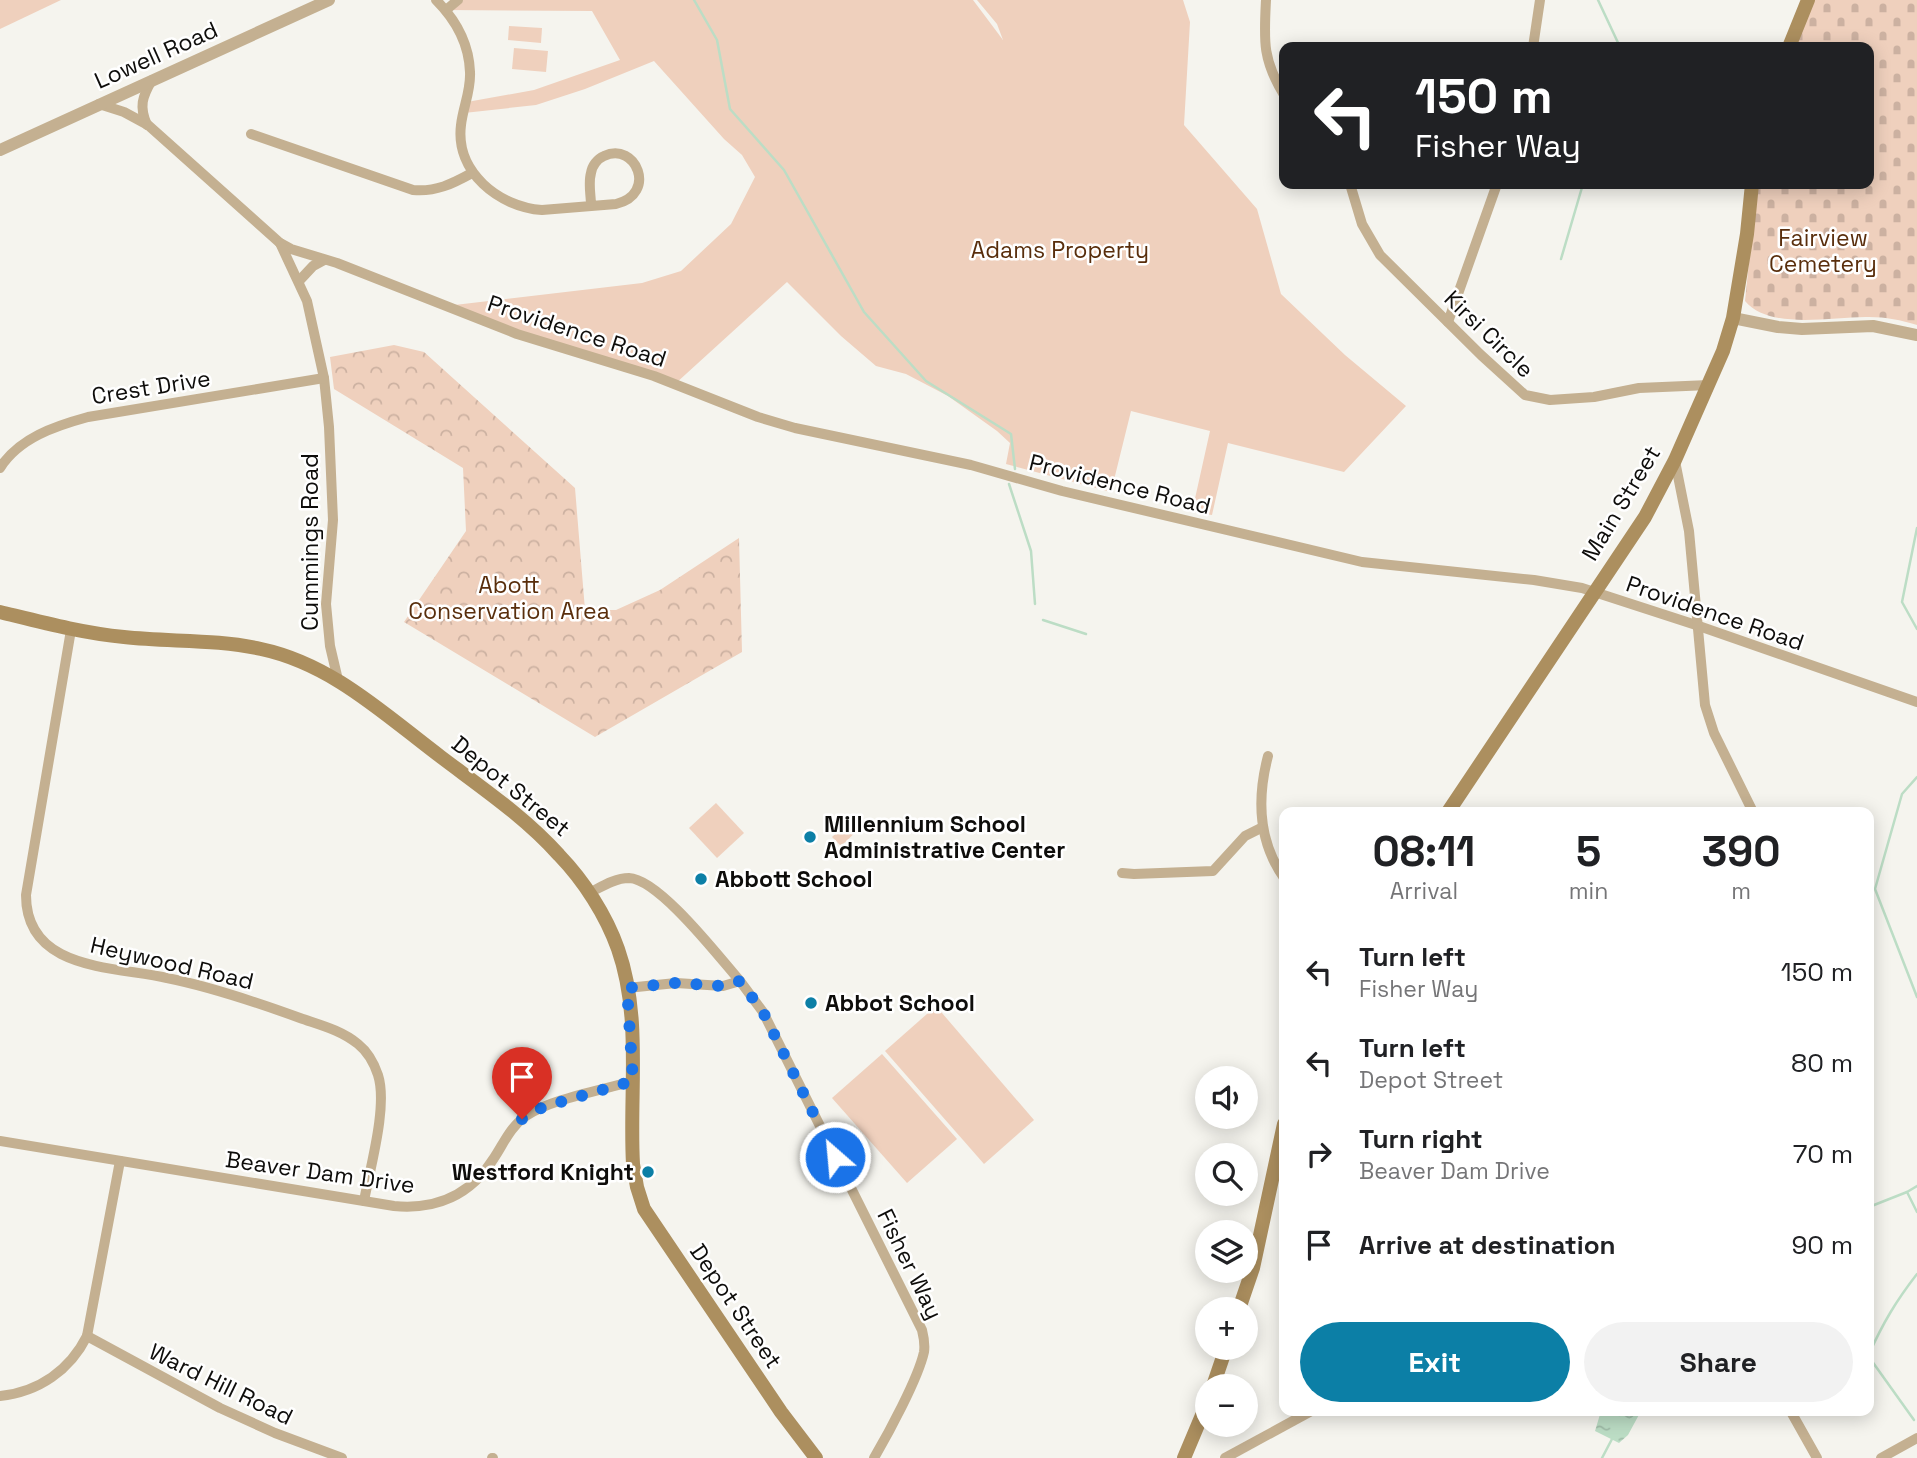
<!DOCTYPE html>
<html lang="en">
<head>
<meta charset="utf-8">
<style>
  :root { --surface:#fff; --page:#f2f2f2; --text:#202124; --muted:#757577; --accent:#0c7fa6 }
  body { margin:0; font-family:"Space Grotesk",sans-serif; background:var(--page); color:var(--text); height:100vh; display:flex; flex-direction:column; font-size:26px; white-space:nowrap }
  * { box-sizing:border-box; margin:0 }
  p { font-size:23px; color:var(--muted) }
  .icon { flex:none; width:38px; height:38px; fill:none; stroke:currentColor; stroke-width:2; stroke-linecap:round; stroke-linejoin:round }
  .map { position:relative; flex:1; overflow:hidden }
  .panel { position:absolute; left:1279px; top:807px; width:595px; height:609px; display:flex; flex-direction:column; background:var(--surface); border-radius:14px; box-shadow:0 4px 18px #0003 }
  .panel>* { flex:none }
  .banner { position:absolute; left:1279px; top:42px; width:595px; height:147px; border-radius:14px; box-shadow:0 4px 18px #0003; background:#202124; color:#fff; overflow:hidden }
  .buttons { position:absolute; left:1195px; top:1066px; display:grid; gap:14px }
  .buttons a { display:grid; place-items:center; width:63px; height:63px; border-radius:50%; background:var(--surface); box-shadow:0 4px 18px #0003; font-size:35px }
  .pin { position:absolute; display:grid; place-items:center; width:60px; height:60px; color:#fff; margin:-72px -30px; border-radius:50% 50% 50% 0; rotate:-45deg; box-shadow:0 0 7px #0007 }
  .pin .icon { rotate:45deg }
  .me { position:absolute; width:77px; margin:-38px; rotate:333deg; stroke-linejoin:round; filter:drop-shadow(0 0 5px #0008) }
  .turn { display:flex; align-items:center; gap:24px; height:147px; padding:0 21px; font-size:32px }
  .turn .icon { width:91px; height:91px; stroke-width:2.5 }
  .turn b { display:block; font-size:49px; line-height:60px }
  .eta { display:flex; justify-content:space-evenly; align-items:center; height:119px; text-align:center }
  .eta b { font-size:42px; font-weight:700; line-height:49px }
  .button { display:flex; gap:14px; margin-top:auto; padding:14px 21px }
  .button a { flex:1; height:80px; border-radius:42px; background:var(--accent); color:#fff; font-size:28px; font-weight:700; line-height:80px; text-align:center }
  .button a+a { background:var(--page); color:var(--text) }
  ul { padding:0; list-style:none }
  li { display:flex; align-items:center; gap:21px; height:91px; padding:0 21px }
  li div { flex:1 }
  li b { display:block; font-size:26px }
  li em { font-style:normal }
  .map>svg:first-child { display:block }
</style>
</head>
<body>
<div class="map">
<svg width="1917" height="1458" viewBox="0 0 1917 1458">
  <defs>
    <pattern id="forest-crowns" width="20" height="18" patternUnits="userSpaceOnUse" patternTransform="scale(1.75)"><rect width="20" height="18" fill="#efd0bd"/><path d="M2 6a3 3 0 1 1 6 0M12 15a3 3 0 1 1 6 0" fill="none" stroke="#ccb1a1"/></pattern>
    <pattern id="cemetery-stones" width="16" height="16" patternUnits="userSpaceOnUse" patternTransform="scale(1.75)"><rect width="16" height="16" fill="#efd0bd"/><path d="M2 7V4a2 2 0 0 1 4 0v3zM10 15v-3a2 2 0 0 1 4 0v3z" fill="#ccb1a1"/></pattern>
    <pattern id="water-ripples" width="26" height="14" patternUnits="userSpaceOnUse" patternTransform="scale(1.75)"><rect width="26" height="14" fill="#bcddc5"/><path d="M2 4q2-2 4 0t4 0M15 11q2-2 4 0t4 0" fill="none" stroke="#a0bca8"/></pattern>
  </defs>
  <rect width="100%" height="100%" fill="#f5f4ee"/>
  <path fill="url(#forest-crowns)" d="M394,345L424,352L575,488L585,610H616L660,590L739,538L742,652L595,737L404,622L466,531L463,468L334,389L330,357Z"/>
  <path fill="url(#cemetery-stones)" d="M1813,0H1917V325C1901,320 1886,317 1869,317C1834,316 1770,331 1745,301L1757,184H1869V47H1794Z"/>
  <g fill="#efd0bd">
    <path d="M0,0H61L0,29Z"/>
    <path d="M458,0H973L1003,40L997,24L977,0H1183L1190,22L1184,125L1257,209L1281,294L1345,355L1406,406L1344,472L1228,443L1212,515L1192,512L1210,431L1131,411L1111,492L1006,464L1010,443L997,431L948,396L906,374L876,366L841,336L787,282L675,384L446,306L642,283L681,271L731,224L755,177L742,155L724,139L654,61L585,89L536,105L464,113L467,102L534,90L620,60L592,11L446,10Z"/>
    <path d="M509,26L542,28L541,43L508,40Z"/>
    <path d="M514,48L548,51L546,72L512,69Z"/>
    <path d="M716,803L744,833L717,858L689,828Z"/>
    <path d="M851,820L859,829L841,846L832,837Z"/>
    <path d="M936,1006L1034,1120L984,1164L885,1051Z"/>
    <path d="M882,1054L957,1139L907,1183L832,1098Z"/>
  </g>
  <path fill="url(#water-ripples)" d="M1601,1411V1410L1641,1411L1628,1435L1619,1443L1595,1431Z"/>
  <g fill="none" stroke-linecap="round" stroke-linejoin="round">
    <g stroke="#bcddc5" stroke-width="2.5">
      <path d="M694,0L717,40L730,109L784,170L864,312L926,381L1011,434L1015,469"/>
      <path d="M1598,0L1620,47"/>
      <path d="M1561,259L1583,184"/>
      <path d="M1009,484L1031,551L1035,604"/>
      <path d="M1917,528L1902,602L1917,629"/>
      <path d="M1043,620L1086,634"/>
      <path d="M1917,777L1902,794L1875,889L1917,997"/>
      <path d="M1917,1186L1907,1192L1917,1212"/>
      <path d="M1869,1207L1907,1192"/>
      <path d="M1869,1354C1883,1323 1896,1301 1917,1274"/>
      <path d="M1869,1357L1914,1420"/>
      <path d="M1602,1458L1612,1439"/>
    </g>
    <g stroke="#c4b091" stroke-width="10">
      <path d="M436,0C455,19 469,44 470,72C471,91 463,107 461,125C455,172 499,207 542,210L616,204C658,194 636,141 604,156C597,159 592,166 591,173C588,183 591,195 591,206"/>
      <path d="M1266,0C1264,40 1262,59 1284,95"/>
      <path d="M446,10L458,0"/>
      <path d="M1533,47L1540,0"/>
      <path d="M99,104L124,112L148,125L280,243L291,249L337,263L517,334L654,376L758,417L795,428L971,465L1062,491L1362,562L1534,580L1582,588L1696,625L1917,702"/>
      <path d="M147,125C139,107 142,97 152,80"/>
      <path d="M251,134L413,190C436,192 452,184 472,173"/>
      <path d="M1350,184L1362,224L1380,255L1481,355L1525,395L1550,400L1594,397L1639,388L1709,385"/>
      <path d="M280,243L307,301L324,378L329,427L333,520L326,604L330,646L338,680"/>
      <path d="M299,281L313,266L324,260"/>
      <path d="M1448,322L1497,184"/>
      <path d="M1675,461L1689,531L1705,705L1714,733L1753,812"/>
      <path d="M0,468C19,438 55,426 88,417L324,378"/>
      <path d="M71,630L26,895C26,971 114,966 167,978C212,987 256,1002 300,1018C320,1025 341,1030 358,1044C368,1052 374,1063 378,1075C388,1106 370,1168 364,1201"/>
      <path d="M1268,756C1257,798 1258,841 1284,878"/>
      <path d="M1122,873L1134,874L1213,871L1245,836L1263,827"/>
      <path d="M589,893C601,887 615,878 629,878C659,879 719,957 740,981"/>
      <path d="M627,988L676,983L723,986L740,981L763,1012L922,1330C924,1338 925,1345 924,1352C918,1379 888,1434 874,1458"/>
      <path d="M0,1141L394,1206C436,1210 471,1195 494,1158C504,1143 510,1127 526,1116C550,1099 603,1090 633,1081"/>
      <path d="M87,1336L220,1408L275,1433L342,1458"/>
      <path d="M0,1396C39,1392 70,1370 87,1336L120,1161"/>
      <path d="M1790,1410L1817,1458"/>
      <path d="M492,1458H493"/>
      <path d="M1225,1458L1313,1410"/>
      <path d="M1881,1458L1917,1438"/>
    </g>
    <g stroke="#c4b091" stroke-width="12">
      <path d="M0,150L329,0"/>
      <path d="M1733,318L1778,327L1802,329L1873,326L1917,335"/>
    </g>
    <g stroke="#ac8f5f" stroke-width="14">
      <path d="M1789,47L1808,0"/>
      <path d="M0,612C41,622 82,633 124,637C170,642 216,639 261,649C332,664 385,715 441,757C482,788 525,817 559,855C584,881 606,915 618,949C642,1017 629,1094 633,1164L637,1187L644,1209L781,1412L816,1458"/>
      <path d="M1448,812L1645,517L1675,460L1723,351L1733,318L1747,234L1752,184"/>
      <path d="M1239,1309L1253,1268L1284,1124"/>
      <path d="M1213,1386L1226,1348"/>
      <path d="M1184,1458L1208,1401"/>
    </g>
  </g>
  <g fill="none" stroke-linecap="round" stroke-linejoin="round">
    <path stroke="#1a73e8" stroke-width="12" stroke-dasharray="0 21.6" d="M522,1119L543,1107L633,1081L627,988L676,983L723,986L740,981L763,1012L835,1157"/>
  </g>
  <g fill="#0c7fa6" stroke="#fff" stroke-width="2.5">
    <circle cx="810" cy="837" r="7"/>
    <circle cx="701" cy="879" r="7"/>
    <circle cx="811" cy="1003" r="7"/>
    <circle cx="648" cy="1172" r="7"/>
  </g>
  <g text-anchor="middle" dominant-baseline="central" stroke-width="5" stroke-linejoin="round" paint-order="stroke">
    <g font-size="23" fill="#0e0d0b" stroke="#fff">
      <text transform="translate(156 55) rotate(-24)">Lowell Road</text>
      <text transform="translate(577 331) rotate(18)">Providence Road</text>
      <text transform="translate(1489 334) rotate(44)">Kirsi Circle</text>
      <text transform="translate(151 387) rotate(-9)">Crest Drive</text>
      <text transform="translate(1120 484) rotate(14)">Providence Road</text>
      <text transform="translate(1621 503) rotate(-59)">Main Street</text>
      <text transform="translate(310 542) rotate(-90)">Cummings Road</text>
      <text transform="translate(1715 613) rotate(19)">Providence Road</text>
      <text transform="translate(511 786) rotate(39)">Depot Street</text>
      <text transform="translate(172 963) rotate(13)">Heywood Road</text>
      <text transform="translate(320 1172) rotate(8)">Beaver Dam Drive</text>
      <text transform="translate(910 1264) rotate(64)">Fisher Way</text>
      <text transform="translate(736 1306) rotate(56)">Depot Street</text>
      <text transform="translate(221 1384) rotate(26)">Ward Hill Road</text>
    </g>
    <g font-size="23" fill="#592e0c" stroke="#fff">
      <text x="1823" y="238">Fairview<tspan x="1823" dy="26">Cemetery</tspan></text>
      <text x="1060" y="250">Adams Property</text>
      <text x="509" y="585">Abott<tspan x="509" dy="26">Conservation Area</tspan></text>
    </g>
    <g font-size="23" font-weight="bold" fill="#0e0d0b" stroke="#fff" text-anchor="start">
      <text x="824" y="824">Millennium School<tspan x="824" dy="26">Administrative Center</tspan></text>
      <text x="715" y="879">Abbott School</text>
      <text x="825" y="1003">Abbot School</text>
      <text x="634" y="1172" text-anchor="end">Westford Knight</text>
    </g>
  </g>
</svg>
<div class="buttons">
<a><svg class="icon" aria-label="sound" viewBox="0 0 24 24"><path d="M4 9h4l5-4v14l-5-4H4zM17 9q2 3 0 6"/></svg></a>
<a><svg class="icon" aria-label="search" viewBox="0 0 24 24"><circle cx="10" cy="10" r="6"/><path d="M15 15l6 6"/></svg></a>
<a><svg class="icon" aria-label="layers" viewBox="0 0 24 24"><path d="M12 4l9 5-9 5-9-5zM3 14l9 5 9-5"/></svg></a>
<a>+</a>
<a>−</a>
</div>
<div class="pin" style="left:522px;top:1119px;background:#d93025"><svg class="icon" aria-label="arrive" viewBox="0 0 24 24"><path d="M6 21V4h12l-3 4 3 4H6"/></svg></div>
<svg class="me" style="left:835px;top:1157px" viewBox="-20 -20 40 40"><circle r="17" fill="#1a73e8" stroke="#fff" stroke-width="3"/><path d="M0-11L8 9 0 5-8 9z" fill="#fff"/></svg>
<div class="banner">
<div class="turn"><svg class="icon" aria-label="left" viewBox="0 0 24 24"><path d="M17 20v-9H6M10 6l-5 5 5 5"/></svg><div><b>150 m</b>Fisher Way</div></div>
</div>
<section class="panel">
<div class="eta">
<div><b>08:11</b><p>Arrival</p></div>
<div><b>5</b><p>min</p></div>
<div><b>390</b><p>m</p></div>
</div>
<ul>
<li><svg class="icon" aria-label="left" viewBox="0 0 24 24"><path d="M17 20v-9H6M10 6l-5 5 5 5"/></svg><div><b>Turn left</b><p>Fisher Way</p></div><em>150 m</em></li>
<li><svg class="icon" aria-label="left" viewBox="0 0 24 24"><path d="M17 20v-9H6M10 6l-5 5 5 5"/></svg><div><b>Turn left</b><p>Depot Street</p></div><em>80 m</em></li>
<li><svg class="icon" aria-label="right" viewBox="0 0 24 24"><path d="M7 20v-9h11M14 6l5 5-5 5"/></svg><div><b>Turn right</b><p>Beaver Dam Drive</p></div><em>70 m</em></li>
<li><svg class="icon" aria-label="arrive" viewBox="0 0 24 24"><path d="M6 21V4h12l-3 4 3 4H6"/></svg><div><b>Arrive at destination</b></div><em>90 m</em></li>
</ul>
<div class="button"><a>Exit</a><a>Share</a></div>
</section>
</div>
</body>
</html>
